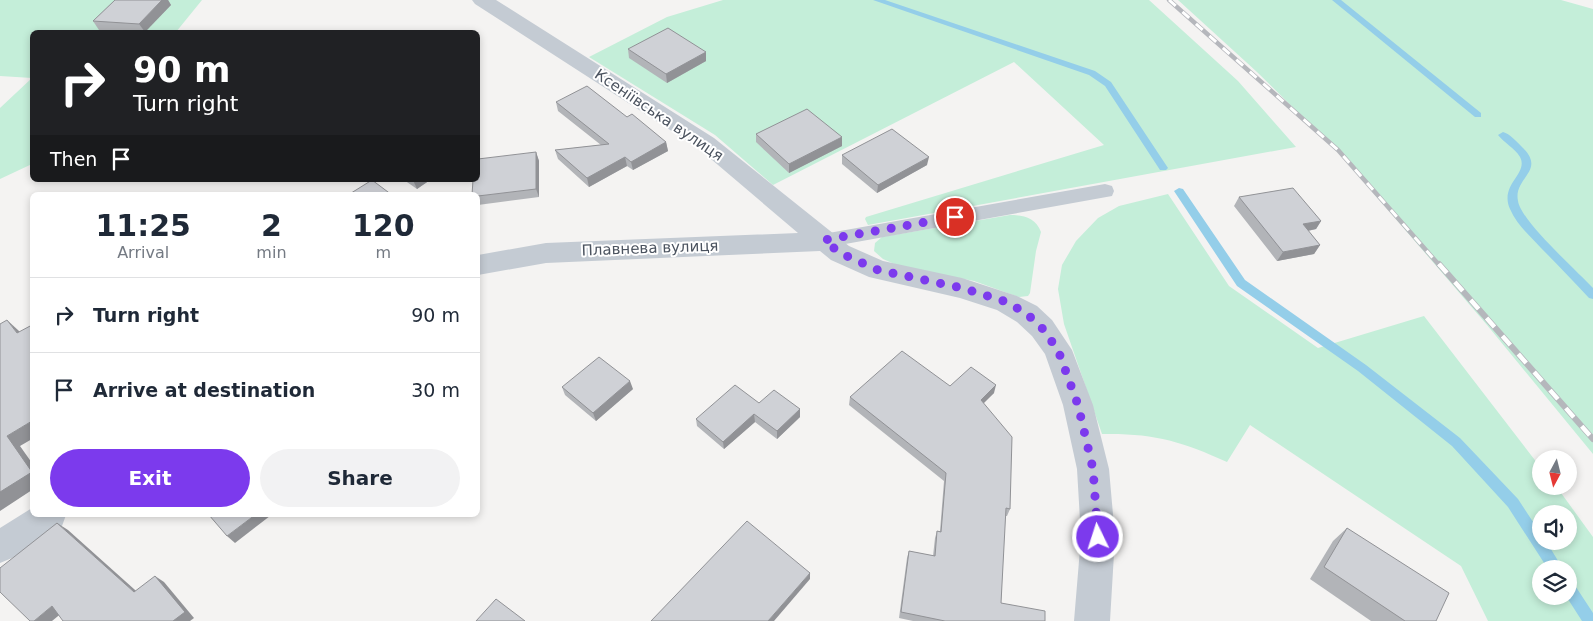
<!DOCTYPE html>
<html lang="en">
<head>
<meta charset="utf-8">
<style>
  :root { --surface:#fff; --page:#f2f2f3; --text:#1f2937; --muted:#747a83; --line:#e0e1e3; --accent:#7c3aed }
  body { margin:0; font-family:"DejaVu Sans",sans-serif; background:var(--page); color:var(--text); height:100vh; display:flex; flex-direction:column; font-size:19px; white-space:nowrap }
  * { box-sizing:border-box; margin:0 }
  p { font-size:16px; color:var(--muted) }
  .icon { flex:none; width:28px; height:28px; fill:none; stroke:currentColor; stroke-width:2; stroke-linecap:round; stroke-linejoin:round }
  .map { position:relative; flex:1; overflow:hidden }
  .panel { position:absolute; left:30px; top:192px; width:450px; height:325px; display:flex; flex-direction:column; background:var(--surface); border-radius:8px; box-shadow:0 2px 8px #0003 }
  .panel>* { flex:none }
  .banner { position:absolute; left:30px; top:30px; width:450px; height:152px; border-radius:8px; box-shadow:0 2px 8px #0003; background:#202124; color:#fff; overflow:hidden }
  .needle { width:32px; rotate:187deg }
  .tools { position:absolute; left:1532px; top:450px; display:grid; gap:10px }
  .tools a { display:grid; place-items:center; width:45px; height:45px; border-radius:50%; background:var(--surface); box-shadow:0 2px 8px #0003; font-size:25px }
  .pin { position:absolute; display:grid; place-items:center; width:42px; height:42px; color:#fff; margin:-21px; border:2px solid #fff; border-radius:50%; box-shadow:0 1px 5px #0007 }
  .me { position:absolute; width:55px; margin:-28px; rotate:356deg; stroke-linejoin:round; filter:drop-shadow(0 0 4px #0008) }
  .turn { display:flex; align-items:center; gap:18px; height:105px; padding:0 20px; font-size:22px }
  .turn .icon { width:65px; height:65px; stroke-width:2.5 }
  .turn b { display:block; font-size:35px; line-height:42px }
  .then { display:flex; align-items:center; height:48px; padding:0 20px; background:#0003; gap:10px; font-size:19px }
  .eta { display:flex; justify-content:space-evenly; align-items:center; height:85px; text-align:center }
  .eta b { font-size:30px; font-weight:800; line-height:35px }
  .button { display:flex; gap:10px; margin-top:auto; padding:10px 20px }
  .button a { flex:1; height:58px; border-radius:30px; background:var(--accent); color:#fff; font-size:20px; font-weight:800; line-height:58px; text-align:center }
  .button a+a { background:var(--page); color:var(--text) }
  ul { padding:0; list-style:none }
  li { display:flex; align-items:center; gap:15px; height:75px; padding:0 20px; border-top:1px solid var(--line) }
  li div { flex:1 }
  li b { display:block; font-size:19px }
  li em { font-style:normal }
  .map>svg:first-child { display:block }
</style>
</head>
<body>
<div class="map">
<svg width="1593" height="621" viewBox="0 0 1593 621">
  <rect width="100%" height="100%" fill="#f4f3f2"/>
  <g fill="#c4eed9" fill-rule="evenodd">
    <path d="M0,0H202L176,32H32V164L0,179V108L32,78L0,76Z"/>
    <path d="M723,0H1149L1238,81L1296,147L868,225L865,219L866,217L1104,145L1014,62L773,185L715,135L589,57L667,17Z"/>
    <path d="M1178,0H1561L1593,9V454L1487,325L1340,154L1257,72Z"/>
    <path d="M1168,194L1229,286L1318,348L1424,316L1541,468V486H1556L1593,537V621H1488L1461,566L1250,425L1227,462C1181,441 1153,433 1102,434L1064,324L1058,289L1062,265L1076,241L1098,218L1119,206ZM1541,514H1569V541H1541ZM1541,569H1569V596H1541Z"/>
    <path d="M1010,215C1024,215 1036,218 1041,232L1036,251L1030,293L1028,296L1019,297L974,281L899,266L883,259L874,251L875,243L882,237Z"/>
  </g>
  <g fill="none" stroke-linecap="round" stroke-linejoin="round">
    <g fill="#94cee9" fill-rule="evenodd">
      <path d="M873,0H885L1095,71L1111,82L1168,168L1166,170H1160L1105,86L1089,75Z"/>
      <path d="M1332,0H1341L1481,113V117H1475Z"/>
      <path d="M1503,132C1510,134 1516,141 1521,146C1548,171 1513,177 1518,201C1521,221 1576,270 1593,288V299L1589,298C1573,281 1557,264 1541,248C1530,236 1517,225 1510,209C1499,184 1529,174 1520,157C1515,148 1504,143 1498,135Z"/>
      <path d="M1179,188L1183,189L1245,280L1366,365L1460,438L1518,499L1541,534V541H1546L1563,569H1548L1508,507L1452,446L1358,371L1237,286L1174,191Z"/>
      <path d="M1569,582L1574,584L1593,613V621H1582L1566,596H1569Z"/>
    </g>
    <path fill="#c4cbd3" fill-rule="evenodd" d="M1105,184L1112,186L1114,191L1112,196L823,248L816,246L813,241L816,236L823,234Z"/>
    <g fill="#c4cbd3" fill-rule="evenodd">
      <path d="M472,0H496L714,138L849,246L883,261L962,278L1017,296L1037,306L1052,320L1072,350L1093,405L1109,469L1115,537L1110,621H1074L1081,537L1077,469L1063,405L1045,354L1032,336L1017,322L997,310L960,298L869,277L831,260L820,251L546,263L478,275V255L546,243L798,233L698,148L475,4Z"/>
      <path d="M32,508V515H66L62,526L12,558L0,563V528Z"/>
    </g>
    <g stroke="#b5b7bc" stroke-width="4.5">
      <path id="rail-far1" d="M1169,0L1338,150L1440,266"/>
    </g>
    <g stroke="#b5b7bc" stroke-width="6">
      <path id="rail" d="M1439,264L1593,439"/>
    </g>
    <use href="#rail-far1" stroke="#fff" stroke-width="3" stroke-dasharray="9" stroke-linecap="butt"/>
    <use href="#rail" stroke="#fff" stroke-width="4.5" stroke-dasharray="12" stroke-linecap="butt"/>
  </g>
  <g fill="#b2b4b8">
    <path d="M115,0H168L171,5L145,32L99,30L93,21Z"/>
    <path d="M628,49L706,61L667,83L629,58Z"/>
    <path d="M556,102L627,117L666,142L668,151L633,170L627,166L589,187L558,159L555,150L601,145L558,111Z"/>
    <path d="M756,134L842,137V146L789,173L756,142Z"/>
    <path d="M536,152L539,161V197L478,205V195Z"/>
    <path d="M842,155L927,165L877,193L842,164Z"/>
    <path d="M404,180H430L417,189Z"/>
    <path d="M1239,197L1321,221L1316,229L1308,231L1320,245L1314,254L1277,261L1234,206Z"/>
    <path d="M950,386L994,393L983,403L1010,509L1007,516H1005L1001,603L1045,621H913L899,618L907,558L909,551L933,556L935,538L937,531H940L944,481L849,405L850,397Z"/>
    <path d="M562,387L633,389L596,421L565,395Z"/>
    <path d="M759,403L800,417L777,439L755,422L724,449L697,426L696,419Z"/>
    <path d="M1347,528L1436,621H1371L1310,579L1333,541Z"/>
  </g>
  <g fill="#919296">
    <path d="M162,0H168L171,5L145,32L139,24Z"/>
    <path d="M706,52V61L667,83L666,74Z"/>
    <path d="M842,137V146L789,173V164Z"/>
    <path d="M666,142L668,151L633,170L631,162Z"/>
    <path d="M536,152L539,161V197L536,189Z"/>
    <path d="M625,157L627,166L589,187L587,178Z"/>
    <path d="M929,157L927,165L877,193L878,185Z"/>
    <path d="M413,180H430L417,189Z"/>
    <path d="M1321,221L1316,229L1297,233L1303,224Z"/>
    <path d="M1320,245L1314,254L1277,261L1283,252Z"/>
    <path d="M7,320L19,331L30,344L17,333Z"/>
    <path d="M630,381L633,389L596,421L593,413Z"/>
    <path d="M996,385L994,393L979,408L981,400Z"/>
    <path d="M800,409V417L777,439V431Z"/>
    <path d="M754,414L755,422L724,449L723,442Z"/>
    <path d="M32,421V439L20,446L32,463V490L0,511V492L7,436Z"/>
    <path d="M255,515H269L270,516L235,543L227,536Z"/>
    <path d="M57,523L68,530L144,598L134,592Z"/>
    <path d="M810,573V579L774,621H768Z"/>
    <path d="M155,576L164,582L194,618L190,621H173Z"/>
    <path d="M52,606L63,612L52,621H34Z"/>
  </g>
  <g fill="#cfd1d6" stroke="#919296">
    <path d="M115,0H162L139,24L93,21Z"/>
    <path d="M668,28L706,52L666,74L628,49Z"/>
    <path d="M587,86L627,117L632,114L666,142L631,162L625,157L587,178L555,150L609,144L556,102Z"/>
    <path d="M807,109L842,137L789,164L756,134Z"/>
    <path d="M892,129L929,157L878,185L842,155Z"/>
    <path d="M536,152V189L478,196V195H472L473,180H478V159Z"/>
    <path d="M372,180L392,195H348Z"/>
    <path d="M1293,188L1321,221L1303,224L1320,245L1283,252L1239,197Z"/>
    <path d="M7,320L17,333L32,325V421L7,436L32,472L0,492V324Z"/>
    <path d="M902,351L950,386L971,367L996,385L981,400L1012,437L1010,509L1006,508L1001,603L1045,611V621H945L901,612L909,551L935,556L937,531L941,532L946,473L850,397Z"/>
    <path d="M599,357L630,381L593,413L562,387Z"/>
    <path d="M735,385L759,403L774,390L800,409L777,431L754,414L723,442L696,419Z"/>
    <path d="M209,515H255L227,536Z"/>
    <path d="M747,521L810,573L768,621H651Z"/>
    <path d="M57,523L134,592L155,576L185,612L173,621H63L52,606L34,621H30L0,592V568Z"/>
    <path d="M1347,528L1449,593L1436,621H1405L1324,567Z"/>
    <path d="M496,599L525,621H476Z"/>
  </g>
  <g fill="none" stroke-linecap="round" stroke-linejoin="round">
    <path stroke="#7c3aed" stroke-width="9" stroke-dasharray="0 16.2" d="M955,217L824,240L840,253L878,270L962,288L1007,302L1027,314L1042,328L1058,350L1078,405L1093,469L1098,537"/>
  </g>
  <g text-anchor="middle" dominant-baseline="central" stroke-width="4" stroke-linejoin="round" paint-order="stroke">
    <g font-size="15" fill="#4b535f" stroke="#fff">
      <text transform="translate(659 115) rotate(34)">Ксеніївська вулиця</text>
      <text transform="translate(650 248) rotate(-2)">Плавнева вулиця</text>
    </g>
  </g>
</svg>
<div class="tools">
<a><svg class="needle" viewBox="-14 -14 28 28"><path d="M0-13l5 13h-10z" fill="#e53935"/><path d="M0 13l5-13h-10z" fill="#747a83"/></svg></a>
<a><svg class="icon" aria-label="sound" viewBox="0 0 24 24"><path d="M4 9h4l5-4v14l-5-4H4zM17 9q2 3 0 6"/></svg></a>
<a><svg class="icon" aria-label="layers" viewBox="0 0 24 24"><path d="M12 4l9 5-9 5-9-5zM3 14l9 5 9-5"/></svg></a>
</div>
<div class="pin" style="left:955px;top:217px;background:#d93025"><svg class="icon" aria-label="arrive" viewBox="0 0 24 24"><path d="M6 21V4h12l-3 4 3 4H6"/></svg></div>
<svg class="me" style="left:1098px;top:537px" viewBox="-20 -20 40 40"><circle r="17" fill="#7c3aed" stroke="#fff" stroke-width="3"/><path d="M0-11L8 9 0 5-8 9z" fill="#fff"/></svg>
<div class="banner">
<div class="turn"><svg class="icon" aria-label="right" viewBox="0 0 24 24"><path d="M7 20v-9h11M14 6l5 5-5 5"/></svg><div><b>90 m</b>Turn right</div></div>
<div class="then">Then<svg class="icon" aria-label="arrive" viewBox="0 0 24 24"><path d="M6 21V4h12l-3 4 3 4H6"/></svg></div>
</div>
<section class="panel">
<div class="eta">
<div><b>11:25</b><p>Arrival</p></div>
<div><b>2</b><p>min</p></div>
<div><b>120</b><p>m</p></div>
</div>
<ul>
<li><svg class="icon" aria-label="right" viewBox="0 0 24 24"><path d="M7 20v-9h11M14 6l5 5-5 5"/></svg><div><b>Turn right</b></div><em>90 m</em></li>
<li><svg class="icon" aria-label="arrive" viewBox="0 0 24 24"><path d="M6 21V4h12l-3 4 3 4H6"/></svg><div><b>Arrive at destination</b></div><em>30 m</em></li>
</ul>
<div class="button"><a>Exit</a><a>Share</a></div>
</section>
</div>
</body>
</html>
